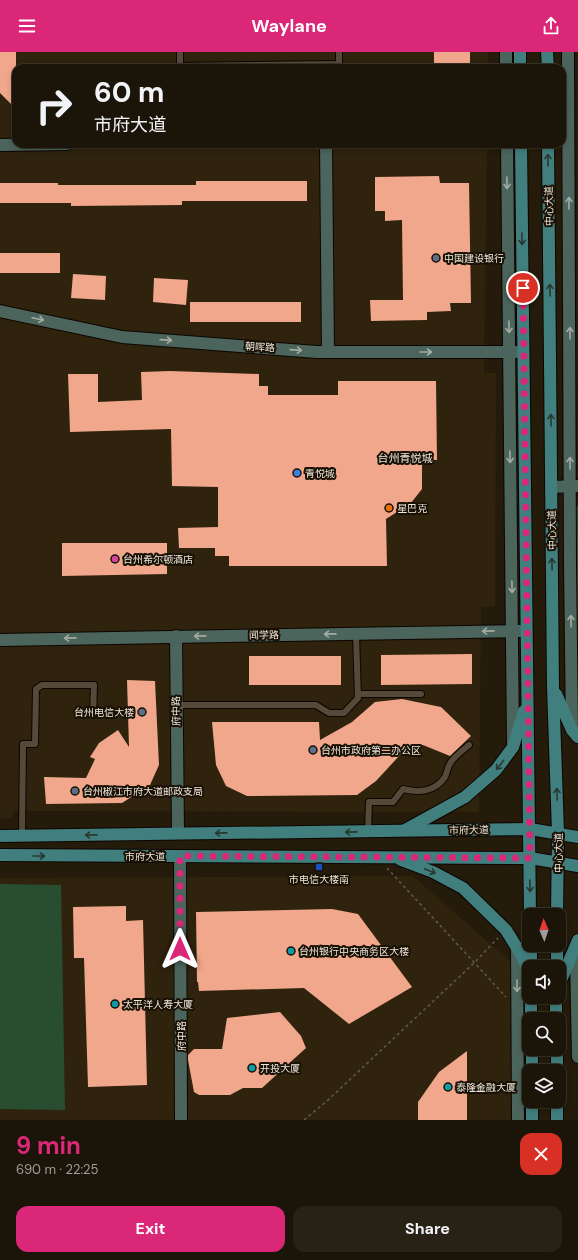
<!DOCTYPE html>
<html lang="en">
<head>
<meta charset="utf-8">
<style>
  :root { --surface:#1b1408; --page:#282116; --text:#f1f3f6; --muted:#a09e9c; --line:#393329; --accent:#db2777 }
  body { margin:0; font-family:"DM Sans","Noto Sans SC",sans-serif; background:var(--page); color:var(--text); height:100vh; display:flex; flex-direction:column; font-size:15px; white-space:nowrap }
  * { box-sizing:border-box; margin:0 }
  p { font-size:13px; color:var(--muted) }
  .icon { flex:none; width:22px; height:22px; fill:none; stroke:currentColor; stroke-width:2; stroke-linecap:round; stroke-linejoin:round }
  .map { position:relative; height:1068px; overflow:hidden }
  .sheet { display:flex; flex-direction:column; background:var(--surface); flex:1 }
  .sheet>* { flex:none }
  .hud { position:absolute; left:12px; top:12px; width:554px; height:84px; border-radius:12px; box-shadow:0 2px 6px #0003,0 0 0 1px var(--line); background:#1b1408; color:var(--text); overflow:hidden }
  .needle { width:26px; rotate:358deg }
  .fabs { position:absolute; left:522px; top:856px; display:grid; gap:8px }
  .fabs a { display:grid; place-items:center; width:44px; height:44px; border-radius:8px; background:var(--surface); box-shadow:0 2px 6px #0003,0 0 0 1px var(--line); font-size:20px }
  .pin { position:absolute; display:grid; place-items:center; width:34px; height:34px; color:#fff; margin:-17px; border:2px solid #fff; border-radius:50%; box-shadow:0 1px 4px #0007 }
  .me { position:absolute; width:44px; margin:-22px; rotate:0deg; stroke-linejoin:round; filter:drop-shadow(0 0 3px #0008) }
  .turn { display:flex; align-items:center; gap:14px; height:84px; padding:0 16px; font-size:18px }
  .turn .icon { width:52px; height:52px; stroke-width:2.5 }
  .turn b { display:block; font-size:28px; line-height:34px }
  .round { display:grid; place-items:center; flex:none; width:42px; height:42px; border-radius:12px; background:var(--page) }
  .overview { display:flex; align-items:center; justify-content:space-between; height:68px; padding:0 16px }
  h1 { font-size:24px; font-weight:700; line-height:30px; color:var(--accent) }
  .cta { display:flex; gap:8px; margin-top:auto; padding:8px 16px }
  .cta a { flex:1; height:46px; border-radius:12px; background:var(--accent); color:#fff; font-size:16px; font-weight:700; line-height:46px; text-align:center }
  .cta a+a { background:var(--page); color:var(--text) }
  header { display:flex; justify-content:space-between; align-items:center; height:52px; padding:0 16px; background:var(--accent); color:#fff; font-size:18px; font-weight:700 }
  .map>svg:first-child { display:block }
</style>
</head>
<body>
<header><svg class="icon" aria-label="menu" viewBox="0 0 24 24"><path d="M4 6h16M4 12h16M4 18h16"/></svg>Waylane<svg class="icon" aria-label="share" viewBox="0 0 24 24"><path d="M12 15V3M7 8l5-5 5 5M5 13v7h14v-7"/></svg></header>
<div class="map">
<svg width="578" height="1068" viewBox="0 0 578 1068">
  <rect width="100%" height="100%" fill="#241b0b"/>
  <g fill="#2f230d">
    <path d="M0,0H488V16H16V92H487L484,321H496L495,554L481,555L479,760L13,759V766L0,767Z"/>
    <path d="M413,824L514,913V1068H0V826Z"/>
  </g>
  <g fill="#294d31">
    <path d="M574,454H578V667L576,663Z"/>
    <path d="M0,832L61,833L65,1058L0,1057Z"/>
  </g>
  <g fill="#f0a78b">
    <path d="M0,0H16V57L0,41Z"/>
    <rect x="434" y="0" width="36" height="16"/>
    <path d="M439,124L440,131H469L471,251H450L451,259L427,260V268L371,269L370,248H403L402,168L385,169V159H375V125Z"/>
    <path d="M196,129H307V149H182V153L71,154V151H0V131H58V133H196Z"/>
    <rect x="0" y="201" width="60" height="20"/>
    <path d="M73,222L106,224L105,248L71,246Z"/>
    <path d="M154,226L188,228L186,253L153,250Z"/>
    <rect x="190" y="250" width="111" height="20"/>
    <path d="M170,319L259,322V334H268V343H338V329H436L437,408H422V437L411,451L386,467L387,514H229V504H215V496H179L178,476L218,475V435L172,434L171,377L70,380L68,322H98V350L142,348L141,320Z"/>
    <path d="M62,491H167V522L62,524Z"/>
    <path d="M472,602V632L381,633V603Z"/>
    <rect x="249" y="604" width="92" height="29"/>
    <path d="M127,628L155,629L159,713L150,733L122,751L46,752L44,725L86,726L95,707L90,705L99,691L118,678L129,695Z"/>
    <path d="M402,647L441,655L471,684L450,704L423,693L400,703L376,729L357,743L247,744L226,734L216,713L212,670H319L320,688L352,670L375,650Z"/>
    <path d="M126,854V869L143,868L147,1033L88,1035L84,906H74L73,855Z"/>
    <path d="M332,857L358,862L412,935L349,972L304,936L199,939L198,930H197L196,860Z"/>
    <path d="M280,960L301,984L306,996L262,1036H243L230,1043H199L194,1040L188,1008V1003L194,997H222L227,966Z"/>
    <path d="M467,999V1068H418V1050L439,1020Z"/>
  </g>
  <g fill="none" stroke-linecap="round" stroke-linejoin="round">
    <g stroke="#0d0500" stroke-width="8">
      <g id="lane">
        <path d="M180,0V16"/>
        <path d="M180,14L339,12V0"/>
        <path d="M358,642H421"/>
        <path d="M176,653H316L329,661H344L358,646L356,582"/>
        <path d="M368,779L369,750H393L403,737C418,741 435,740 445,725C447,720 448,714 451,710C455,704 463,698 469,693"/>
        <path d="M22,784L23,692H35L36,637L42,633H94L93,663"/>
      </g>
    </g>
    <g stroke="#0d0500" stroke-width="14">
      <g id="secondary">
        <path d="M506,0V16"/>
        <path d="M568,0L570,513L572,678"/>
        <path d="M326,92L328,300"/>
        <path d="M507,92L513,691"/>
        <path d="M0,93L67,92"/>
        <path d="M0,259L122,285L317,300H516"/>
        <path d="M551,435L578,434"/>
        <path d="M176,584L178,781"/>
        <path d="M0,588L520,579"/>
        <path d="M180,804L181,1068"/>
        <path d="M578,891L576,904L578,1005"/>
        <path d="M517,895L518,1068"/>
      </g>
    </g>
    <g stroke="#0d0500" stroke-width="14">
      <g id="primary">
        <path d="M520,0V16"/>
        <path d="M547,0L548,16"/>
        <path d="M521,92L530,863"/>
        <path d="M548,92L553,635L558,781L557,863"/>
        <path d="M556,642L572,678L578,685"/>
        <path d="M405,778L465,745L496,718L513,695L524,659"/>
        <path d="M0,784L530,777L578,785"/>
        <path d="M0,803L530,806L578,814"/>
        <path d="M401,808L433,820L463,836L506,878L522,904L529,922"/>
        <path d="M531,893V915"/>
        <path d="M557,915V893"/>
        <path d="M559,933L578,888"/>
        <path d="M531,945V967"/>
        <path d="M556,945V967"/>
        <path d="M532,997V1019"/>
        <path d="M557,997V1019"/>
        <path d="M532,1049V1068"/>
        <path d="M557,1049V1068"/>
      </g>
    </g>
    <g stroke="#625a4c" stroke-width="1.5" stroke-dasharray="3 3" stroke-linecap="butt">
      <path d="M387,816L506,945"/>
      <path d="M304,1068L327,1049L474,911L498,886"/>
    </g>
    <use href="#lane" stroke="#554a3a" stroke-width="6"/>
    <use href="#secondary" stroke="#4b645c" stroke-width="12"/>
    <use href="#primary" stroke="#417f7f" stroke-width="12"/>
  </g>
  <defs><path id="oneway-shaft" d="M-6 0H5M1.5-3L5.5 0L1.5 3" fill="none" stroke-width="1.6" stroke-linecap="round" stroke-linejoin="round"/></defs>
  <g stroke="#28382f">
    <use href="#oneway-shaft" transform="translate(548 108) rotate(-91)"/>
    <use href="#oneway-shaft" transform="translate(522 187) rotate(89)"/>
    <use href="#oneway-shaft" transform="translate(550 238) rotate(-91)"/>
    <use href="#oneway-shaft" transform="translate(551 368) rotate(-91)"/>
    <use href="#oneway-shaft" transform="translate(552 512) rotate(-91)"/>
    <use href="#oneway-shaft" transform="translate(500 713) rotate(128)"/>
    <use href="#oneway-shaft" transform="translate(557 742) rotate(-92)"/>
    <use href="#oneway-shaft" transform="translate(351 780) rotate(179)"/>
    <use href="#oneway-shaft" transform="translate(221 781) rotate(179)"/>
    <use href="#oneway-shaft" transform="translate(91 783) rotate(179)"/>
    <use href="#oneway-shaft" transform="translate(39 804)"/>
    <use href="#oneway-shaft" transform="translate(430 819) rotate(23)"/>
    <use href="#oneway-shaft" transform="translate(530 834) rotate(89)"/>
  </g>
  <g stroke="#a4aca2">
    <use href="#oneway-shaft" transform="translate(507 131) rotate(89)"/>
    <use href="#oneway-shaft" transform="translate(569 151) rotate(-90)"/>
    <use href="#oneway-shaft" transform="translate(38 267) rotate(12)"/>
    <use href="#oneway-shaft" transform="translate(509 275) rotate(89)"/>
    <use href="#oneway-shaft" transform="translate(570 281) rotate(-90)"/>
    <use href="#oneway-shaft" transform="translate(166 288) rotate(4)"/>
    <use href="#oneway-shaft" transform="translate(296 298) rotate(4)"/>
    <use href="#oneway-shaft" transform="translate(426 300)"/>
    <use href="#oneway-shaft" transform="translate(510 405) rotate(89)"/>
    <use href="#oneway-shaft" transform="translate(570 411) rotate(-90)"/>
    <use href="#oneway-shaft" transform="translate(512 535) rotate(89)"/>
    <use href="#oneway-shaft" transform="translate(571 569) rotate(-91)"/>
    <use href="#oneway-shaft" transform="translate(488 579) rotate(179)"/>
    <use href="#oneway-shaft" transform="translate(330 582) rotate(179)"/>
    <use href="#oneway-shaft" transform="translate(200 584) rotate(179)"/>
    <use href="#oneway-shaft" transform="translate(70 586) rotate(179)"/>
    <use href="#oneway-shaft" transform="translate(517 934) rotate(90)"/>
  </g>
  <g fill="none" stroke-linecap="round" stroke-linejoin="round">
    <path stroke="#db2777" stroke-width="7" stroke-dasharray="0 12.6" d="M180,897V804L530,806L523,236"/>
  </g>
  <g fill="#5c6f8a" stroke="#1a1104" stroke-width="1.5">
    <circle cx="436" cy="206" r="4"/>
    <circle cx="142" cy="660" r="4"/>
    <circle cx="313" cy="698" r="4"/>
    <circle cx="75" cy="739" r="4"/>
  </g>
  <circle fill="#3f7fe0" stroke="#1a1104" stroke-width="1.5" cx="297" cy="421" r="4"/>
  <circle fill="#e8710a" stroke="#1a1104" stroke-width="1.5" cx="389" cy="456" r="4"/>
  <circle fill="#d1479c" stroke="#1a1104" stroke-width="1.5" cx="115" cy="507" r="4"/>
  <rect fill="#1a4fb4" stroke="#1a1104" stroke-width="1.5" x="315" y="811" width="8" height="8" rx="2"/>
  <g fill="#0f9aa8" stroke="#1a1104" stroke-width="1.5">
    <circle cx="291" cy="899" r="4"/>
    <circle cx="115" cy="952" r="4"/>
    <circle cx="252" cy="1016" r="4"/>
    <circle cx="448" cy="1035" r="4"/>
  </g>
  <g text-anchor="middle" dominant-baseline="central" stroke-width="4" stroke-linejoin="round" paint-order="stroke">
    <g font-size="10" fill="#ece6dc" stroke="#1a1104">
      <text transform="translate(549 154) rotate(-91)">中心大道</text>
      <text transform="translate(260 295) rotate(4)">朝晖路</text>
      <text transform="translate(552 478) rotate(-91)">中心大道</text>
      <text transform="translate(264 583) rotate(-1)">闻学路</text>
      <text transform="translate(176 659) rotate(-91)">府中路</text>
      <text transform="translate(469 778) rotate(-1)">市府大道</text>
      <text transform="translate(558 801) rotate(-90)">中心大道</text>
      <text x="145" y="804">市府大道</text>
      <text transform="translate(181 984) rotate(-90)">府中路</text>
    </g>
    <g font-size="10" fill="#ece6dc" stroke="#1a1104" text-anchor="start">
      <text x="444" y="206">中国建设银行</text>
      <text x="305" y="421">青悦城</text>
      <text x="397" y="456">星巴克</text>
      <text x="123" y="507">台州希尔顿酒店</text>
      <text x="134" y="660" text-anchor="end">台州电信大楼</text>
      <text x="321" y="698">台州市政府第二办公区</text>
      <text x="83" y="739">台州椒江市府大道邮政支局</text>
      <text x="319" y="827" text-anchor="middle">市电信大楼南</text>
      <text x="299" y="899">台州银行中央商务区大楼</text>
      <text x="123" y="952">太平洋人寿大厦</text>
      <text x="260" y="1016">开投大厦</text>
      <text x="456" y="1035">泰隆金融大厦</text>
    </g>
    <g font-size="11" fill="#ece6dc" stroke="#1a1104">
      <text x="405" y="406">台州青悦城</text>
    </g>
  </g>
</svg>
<div class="fabs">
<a><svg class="needle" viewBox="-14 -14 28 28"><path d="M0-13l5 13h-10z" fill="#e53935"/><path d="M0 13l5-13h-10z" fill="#a09e9c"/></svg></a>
<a><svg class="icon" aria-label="sound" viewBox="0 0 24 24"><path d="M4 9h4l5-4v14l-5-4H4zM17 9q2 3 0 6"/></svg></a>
<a><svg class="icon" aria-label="search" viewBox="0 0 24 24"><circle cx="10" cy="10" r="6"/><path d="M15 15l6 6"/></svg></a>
<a><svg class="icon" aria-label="layers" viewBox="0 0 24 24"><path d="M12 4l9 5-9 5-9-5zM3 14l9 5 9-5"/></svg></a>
</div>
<div class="pin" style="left:523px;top:236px;background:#d93025"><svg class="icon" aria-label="arrive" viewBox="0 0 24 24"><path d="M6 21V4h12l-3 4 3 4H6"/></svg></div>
<svg class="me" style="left:180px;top:897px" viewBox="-20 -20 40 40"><path d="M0-17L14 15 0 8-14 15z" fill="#db2777" stroke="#fff" stroke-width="4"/></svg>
<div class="hud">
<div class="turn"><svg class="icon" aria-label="right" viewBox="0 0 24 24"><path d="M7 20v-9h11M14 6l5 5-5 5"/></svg><div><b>60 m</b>市府大道</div></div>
</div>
</div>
<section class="sheet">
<div class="overview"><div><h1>9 min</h1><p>690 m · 22:25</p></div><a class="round" style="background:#d93025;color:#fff"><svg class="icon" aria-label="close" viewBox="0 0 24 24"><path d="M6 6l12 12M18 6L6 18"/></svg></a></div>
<div class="cta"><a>Exit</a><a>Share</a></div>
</section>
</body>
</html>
